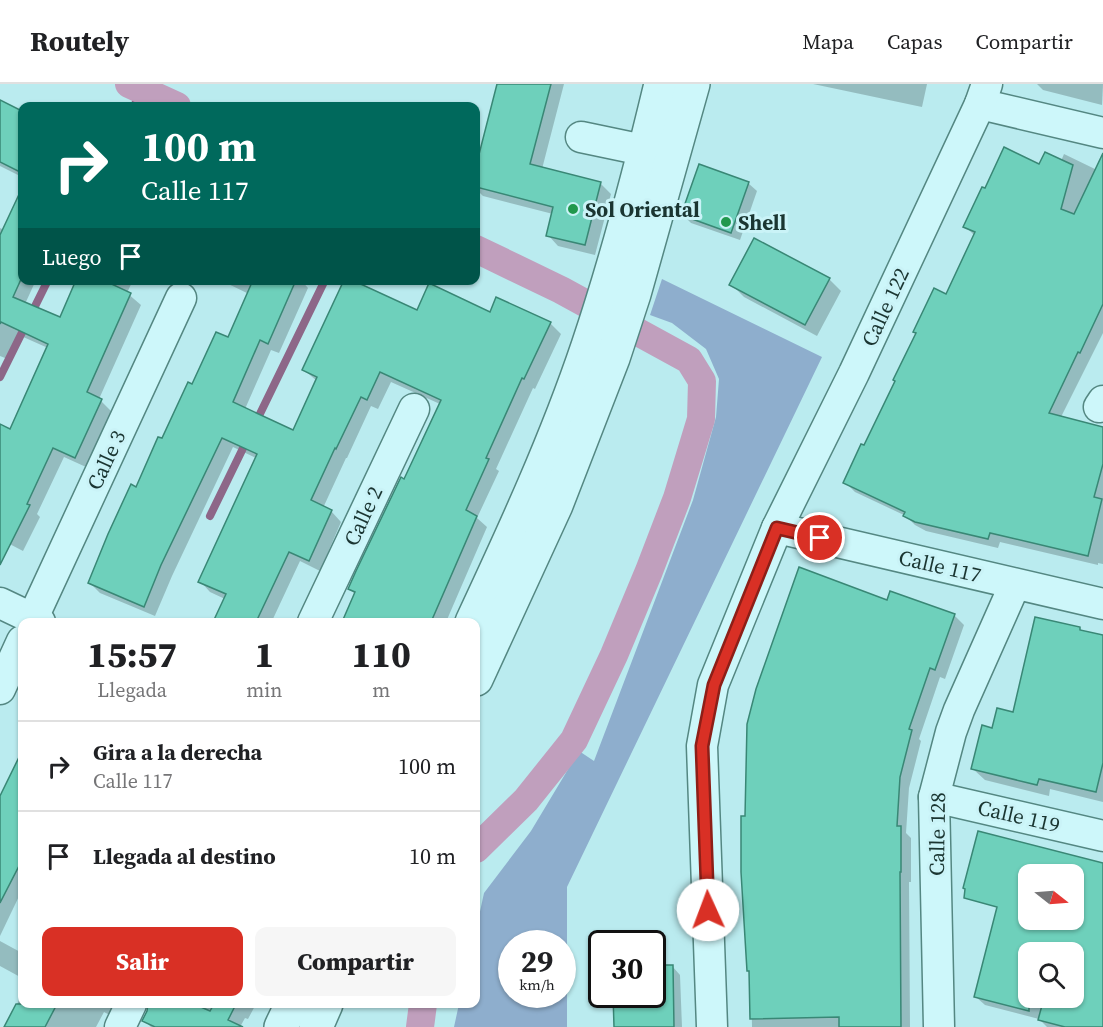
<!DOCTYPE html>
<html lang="es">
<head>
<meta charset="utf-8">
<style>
  :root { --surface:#fff; --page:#f6f6f6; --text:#202124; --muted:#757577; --line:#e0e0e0; --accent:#d93025 }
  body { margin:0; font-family:"Source Serif 4",serif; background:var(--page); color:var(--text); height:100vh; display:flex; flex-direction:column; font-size:22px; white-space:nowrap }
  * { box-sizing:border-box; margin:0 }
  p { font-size:20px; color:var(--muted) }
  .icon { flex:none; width:33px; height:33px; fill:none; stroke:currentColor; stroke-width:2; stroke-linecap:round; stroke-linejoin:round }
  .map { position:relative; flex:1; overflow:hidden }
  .details { position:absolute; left:18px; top:534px; width:462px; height:390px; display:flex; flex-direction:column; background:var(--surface); border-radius:12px; box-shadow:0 2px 4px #0004 }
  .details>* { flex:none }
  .hud { position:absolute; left:18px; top:18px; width:462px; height:183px; border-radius:12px; box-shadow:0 2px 4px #0004; background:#00695c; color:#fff; overflow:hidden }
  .needle { width:39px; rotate:107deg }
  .tools { position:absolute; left:1018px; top:780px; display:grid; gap:12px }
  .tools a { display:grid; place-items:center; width:66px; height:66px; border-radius:12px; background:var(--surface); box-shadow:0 2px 4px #0004; font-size:30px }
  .speed { position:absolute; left:498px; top:846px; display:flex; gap:12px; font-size:30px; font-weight:700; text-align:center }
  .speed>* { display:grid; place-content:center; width:78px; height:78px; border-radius:50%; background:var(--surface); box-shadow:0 2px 4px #0004; line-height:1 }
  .speed small { font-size:15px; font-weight:400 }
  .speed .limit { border:3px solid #111; border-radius:9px; background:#fff; color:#111 }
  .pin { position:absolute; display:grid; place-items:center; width:51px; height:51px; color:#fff; margin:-26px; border:3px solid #fff; border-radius:50%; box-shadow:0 2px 6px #0007 }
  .me { position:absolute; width:66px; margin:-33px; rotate:358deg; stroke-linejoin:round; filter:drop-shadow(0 0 4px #0008) }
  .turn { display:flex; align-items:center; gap:21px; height:126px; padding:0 24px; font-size:27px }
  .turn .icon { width:78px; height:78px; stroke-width:2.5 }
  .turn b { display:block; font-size:42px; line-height:51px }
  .then { display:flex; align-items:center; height:57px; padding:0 24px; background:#0003; gap:12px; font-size:22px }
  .eta { display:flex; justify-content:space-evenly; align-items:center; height:102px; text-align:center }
  .eta b { font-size:36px; font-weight:800; line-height:42px }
  .button { display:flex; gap:12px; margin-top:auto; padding:12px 24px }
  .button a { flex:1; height:69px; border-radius:12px; background:var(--accent); color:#fff; font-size:24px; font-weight:800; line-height:69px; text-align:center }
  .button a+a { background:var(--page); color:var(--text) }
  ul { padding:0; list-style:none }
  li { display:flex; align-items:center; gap:18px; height:90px; padding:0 24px; border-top:2px solid var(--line) }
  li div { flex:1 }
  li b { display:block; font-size:22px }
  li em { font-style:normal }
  header { display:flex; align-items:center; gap:36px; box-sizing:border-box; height:84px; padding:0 30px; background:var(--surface); border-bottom:2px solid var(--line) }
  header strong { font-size:28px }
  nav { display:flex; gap:33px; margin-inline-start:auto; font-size:21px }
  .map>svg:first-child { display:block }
</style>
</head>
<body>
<header>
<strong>Routely</strong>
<nav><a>Mapa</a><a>Capas</a><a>Compartir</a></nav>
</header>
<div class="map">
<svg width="1103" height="943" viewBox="0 0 1103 943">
  <rect width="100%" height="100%" fill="#baebef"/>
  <path fill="#8eaecd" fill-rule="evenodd" d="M662,195L822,273L567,803V943H454L459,920H476V846L484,809L531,747L579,667L594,677L693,416L716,333L719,295L706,265L672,239L650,231ZM512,860H562V910H512Z"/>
  <g fill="#0003" fill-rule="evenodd">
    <path d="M498,0H564L542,85L600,99L611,110L595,171L558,162L548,151L553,130L483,112L476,105V88Z"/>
    <path d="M813,0H927L922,23Z"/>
    <path d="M1037,0H1103L1102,21L1043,6Z"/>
    <path d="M0,18L22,29V93L0,82Z"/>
    <path d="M1064,70L1097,86L1103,73V249L1061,333L1103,345V480L1098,479V481L1000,458L998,464L926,447L915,441L906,432L855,408L845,398L947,212L975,152L965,142L985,106L1039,82L1061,77Z"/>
    <path d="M748,99L757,107L740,156L691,139L683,131Z"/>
    <path d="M22,107V196H36L25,220L61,235L78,196H133L127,209L141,221L99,315L111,327L86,383L64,373L37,430L40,433L23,467L0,455V359L11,347L48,264L21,252L10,276L0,272V144L4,146Z"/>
    <path d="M829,195L841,207L817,252L744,213L731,200Z"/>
    <path d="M220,196H301L308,204L279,269L271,266L245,325L293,348L317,297L304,286L417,228L490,230L550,239L561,250L535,305L533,304L496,385L499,387L477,434L487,443L446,538H343L356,511L350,505L405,397L440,320L391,298L378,325L371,322L347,374H346L323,424L331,427L341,438L320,487L300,477L272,537L274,538H215L225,515L210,508L200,497L256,374L233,363L172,492L155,532L100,509L90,499L137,405L193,302L229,255L249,210Z"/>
    <path d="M888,517L954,531L964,541L945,595L940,593L919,655L921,657L909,704L906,749L911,754V798H909L910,943H752L751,889L748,886L746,733Z"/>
    <path d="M1080,545L1082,548L1103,552V718L1050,705L1049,712L985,696L973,685L993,646L1014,630Z"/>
    <path d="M22,668V806L0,852V717Z"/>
    <path d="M979,749L1103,782V943H1047L1039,935L985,921L976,913L999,820ZM1029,790H1074V836H1029ZM1029,868H1074V914H1029Z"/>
    <path d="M0,857L22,869V894L0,882Z"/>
    <path d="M672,882L680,891L682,943H615L652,910Z"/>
    <path d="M22,910V920H129L119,936L104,928L96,943H6Z"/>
    <path d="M149,920H256L248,935L245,934L240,943H151L144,936L148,928Z"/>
  </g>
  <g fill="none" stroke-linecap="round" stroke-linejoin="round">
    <g stroke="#8d6788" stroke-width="8">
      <path d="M134,22L142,6"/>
      <path d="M0,293L48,196"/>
      <path d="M255,340L325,196"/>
      <path d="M210,432L248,354"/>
    </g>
    <g stroke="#c09fbd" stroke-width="28">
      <path d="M129,0L177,22"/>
      <path d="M476,165L561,206L689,276L702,297L701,335L677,414L649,487L614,571L574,656L526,716L476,765"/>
      <path d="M420,943L423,920"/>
    </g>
  </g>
  <g fill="#6ed0bb" stroke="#398775" stroke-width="1.5" fill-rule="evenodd">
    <path d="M497,0H551L530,80L601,98L585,161L546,152L553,123L476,103V82Z"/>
    <path d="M0,16L22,27V89L0,78Z"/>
    <path d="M1004,63L1039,80L1045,68L1073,81L1061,125L1074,130L1103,69V220L1080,269L1078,268L1049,329L1103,343V380L1094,413L1102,415L1088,472L990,449L988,455L915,438L903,432L905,428L843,399L861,360L864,361L895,297L893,296L916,249L913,248L934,204L946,210L975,148L963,143L982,103L985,104Z"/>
    <path d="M699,80L749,98L731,149L681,131Z"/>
    <path d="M22,104V193L13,213L60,233L76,196H103L131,209L87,308L102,315L75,374L53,364L27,420L30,421L0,481V340L10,345L48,260L1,238L0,240V151Z"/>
    <path d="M754,154L830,194L805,241L729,201Z"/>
    <path d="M253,196H296L268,260L260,256L233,318L293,346L317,293L302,286L344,196H352L417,226L429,199L490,228L496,213L551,238L524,295L522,294L486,374L489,375L466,426L477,432L431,538H342L355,508L348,505L356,487L401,393L404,395L441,316L380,288L367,316L361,313L336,365L335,364L311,416L332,426L309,477L289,468L256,538H213L226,510L198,498L257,370L222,354L161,481L144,523L88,499L108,450L131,400L136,403L158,353L162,354L188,298L192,300L216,248L228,253Z"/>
    <path d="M799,483L887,516L890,507L955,530L935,586L930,584L909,645L912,646L900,693L897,742H901V788H900L901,943H839V933L750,935L749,887H747L741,788V732H745L747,640L756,605Z"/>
    <path d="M1035,533L1080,543V546L1103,551V679L1096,708L1039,695L1037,701L971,685L982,641L992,644L997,624L1013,628Z"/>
    <path d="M22,667V776L0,819V712Z"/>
    <path d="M978,747L1103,779V943H1065L1038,936L1044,914H1074V868H1029V927L974,913L997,823L964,814L965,805L963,804ZM1029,790H1074V836H1029Z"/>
    <path d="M652,881H673L674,943H614L613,910H652Z"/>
    <path d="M16,920H57L45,943H4Z"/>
    <path d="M148,920H194L210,927L214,920H236L228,936L243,943H155L142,937L147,927Z"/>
  </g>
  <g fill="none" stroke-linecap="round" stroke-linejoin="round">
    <g stroke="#548782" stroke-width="33">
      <g id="minor">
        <path d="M980,20L1103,49"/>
        <path d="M581,53L667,71"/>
        <path d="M1099,323L1103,317"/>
        <path d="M777,444L1103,520"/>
        <path d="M0,519L40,538"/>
        <path d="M31,538L181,214"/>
        <path d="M313,538L414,325"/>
        <path d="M0,605L22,557"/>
        <path d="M934,713L1103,752"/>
        <path d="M120,943L131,920"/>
        <path d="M712,943L702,662L713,601L777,444L854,289L980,20L987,0"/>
        <path d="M939,943L934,713L951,648L959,626L1015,500"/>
      </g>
    </g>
    <g stroke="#548782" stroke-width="36">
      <g id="tertiary">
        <path d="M472,538C514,448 556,357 588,262C617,176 640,88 661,0"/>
        <path d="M476,595L556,421L613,274L634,210L693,0"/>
        <path d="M281,943L292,920"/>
        <path d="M316,943L326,920"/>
      </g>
    </g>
    <use href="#minor" stroke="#cdf7fa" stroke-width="30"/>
    <use href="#tertiary" stroke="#cdf7fa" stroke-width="33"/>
  </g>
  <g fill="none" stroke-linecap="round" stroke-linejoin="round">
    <g stroke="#8d1f18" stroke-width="15">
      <path id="route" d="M708,826L702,662L714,601L777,444L820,454"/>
    </g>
    <use href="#route" stroke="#d93025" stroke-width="10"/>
  </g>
  <g fill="#21984d" stroke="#caf3f7" stroke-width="2">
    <circle cx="573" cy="125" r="6"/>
    <circle cx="726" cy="138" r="6"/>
  </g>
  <g text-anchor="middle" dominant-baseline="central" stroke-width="6" stroke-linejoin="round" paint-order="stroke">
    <g font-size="21" font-weight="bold" fill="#1a3531" stroke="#caf3f7" text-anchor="start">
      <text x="585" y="125">Sol Oriental</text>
      <text x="738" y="138">Shell</text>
    </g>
    <g font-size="21" fill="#1a3531" stroke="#caf3f7">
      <text transform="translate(885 223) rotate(-65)">Calle 122</text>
      <text transform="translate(106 376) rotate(-65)">Calle 3</text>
      <text transform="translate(363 432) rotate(-65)">Calle 2</text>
      <text transform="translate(940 482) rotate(13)">Calle 117</text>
      <text transform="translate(1019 732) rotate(13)">Calle 119</text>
      <text transform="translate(937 750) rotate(-89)">Calle 128</text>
    </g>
  </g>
</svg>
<div class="tools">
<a><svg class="needle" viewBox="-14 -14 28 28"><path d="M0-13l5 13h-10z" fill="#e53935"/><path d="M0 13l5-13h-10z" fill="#757577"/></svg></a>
<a><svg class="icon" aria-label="search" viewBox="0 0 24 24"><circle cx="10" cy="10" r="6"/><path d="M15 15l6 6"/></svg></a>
</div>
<div class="speed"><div>29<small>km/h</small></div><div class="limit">30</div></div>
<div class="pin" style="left:820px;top:454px;background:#d93025"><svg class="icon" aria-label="arrive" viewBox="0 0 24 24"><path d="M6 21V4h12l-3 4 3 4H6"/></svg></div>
<svg class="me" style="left:708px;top:826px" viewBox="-20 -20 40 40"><circle r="19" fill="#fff"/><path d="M0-13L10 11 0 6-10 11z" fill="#d93025"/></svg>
<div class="hud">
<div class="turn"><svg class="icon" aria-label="right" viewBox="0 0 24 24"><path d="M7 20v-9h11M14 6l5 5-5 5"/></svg><div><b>100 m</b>Calle 117</div></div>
<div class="then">Luego<svg class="icon" aria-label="arrive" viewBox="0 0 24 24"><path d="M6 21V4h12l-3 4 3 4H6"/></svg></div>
</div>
<section class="details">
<div class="eta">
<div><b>15:57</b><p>Llegada</p></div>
<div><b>1</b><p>min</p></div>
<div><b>110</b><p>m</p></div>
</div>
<ul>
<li><svg class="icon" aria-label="right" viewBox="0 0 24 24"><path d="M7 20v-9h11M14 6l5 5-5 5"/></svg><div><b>Gira a la derecha</b><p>Calle 117</p></div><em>100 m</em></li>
<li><svg class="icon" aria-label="arrive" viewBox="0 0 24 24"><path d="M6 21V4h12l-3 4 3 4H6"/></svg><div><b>Llegada al destino</b></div><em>10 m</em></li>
</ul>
<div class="button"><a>Salir</a><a>Compartir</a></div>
</section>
</div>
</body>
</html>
